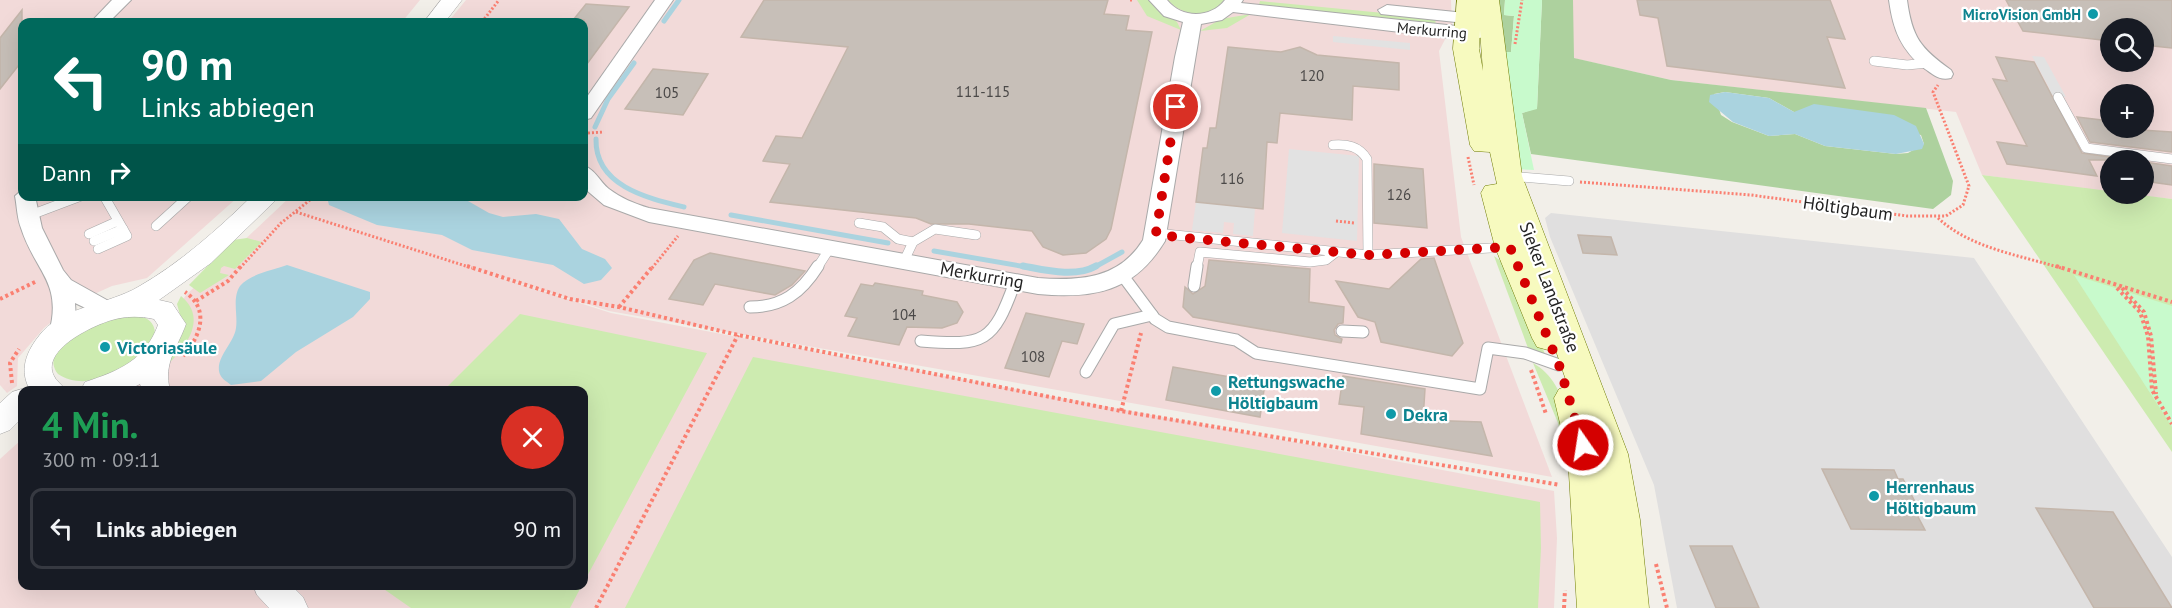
<!DOCTYPE html>
<html lang="de">
<head>
<meta charset="utf-8">
<style>
  :root { --surface:#171b24; --page:#20242c; --text:#f1f3f6; --muted:#9ea1a6; --line:#363941 }
  body { margin:0; font-family:"PT Sans",sans-serif; background:var(--page); color:var(--text); height:100vh; display:flex; flex-direction:column; font-size:22px; white-space:nowrap }
  * { box-sizing:border-box; margin:0 }
  p { font-size:20px; color:var(--muted) }
  .icon { flex:none; width:33px; height:33px; fill:none; stroke:currentColor; stroke-width:2; stroke-linecap:round; stroke-linejoin:round }
  .map { position:relative; flex:1; overflow:hidden }
  .sheet { position:absolute; left:18px; top:386px; width:570px; height:204px; display:flex; flex-direction:column; background:var(--surface); border-radius:12px; box-shadow:0 6px 24px #0002 }
  .sheet>* { flex:none }
  .hud { position:absolute; left:18px; top:18px; width:570px; height:183px; border-radius:12px; box-shadow:0 6px 24px #0002; background:#00695c; color:#fff; overflow:hidden }
  .buttons { position:absolute; left:2100px; top:18px; display:grid; gap:12px }
  .buttons a { display:grid; place-items:center; width:54px; height:54px; border-radius:50%; background:var(--surface); box-shadow:0 6px 24px #0002; font-size:30px }
  .pin { position:absolute; display:grid; place-items:center; width:51px; height:51px; color:#fff; margin:-26px; border:3px solid #fff; border-radius:50%; box-shadow:0 2px 6px #0007 }
  .me { position:absolute; width:66px; margin:-33px; rotate:347deg; stroke-linejoin:round; filter:drop-shadow(0 0 4px #0008) }
  .turn { display:flex; align-items:center; gap:21px; height:126px; padding:0 24px; font-size:27px }
  .turn .icon { width:78px; height:78px; stroke-width:2.5 }
  .turn b { display:block; font-size:42px; line-height:51px }
  .then { display:flex; align-items:center; height:57px; padding:0 24px; background:#0003; gap:12px; font-size:22px }
  .round { display:grid; place-items:center; flex:none; width:63px; height:63px; border-radius:32px; background:var(--page) }
  .summary { display:flex; align-items:center; justify-content:space-between; height:102px; padding:0 24px }
  h1 { font-size:36px; font-weight:700; line-height:45px; color:#1e9e55 }
  ul { padding:0; list-style:none }
  li { display:flex; align-items:center; gap:18px; height:81px; margin:0 12px 9px; padding:0 12px; border:3px solid var(--line); border-radius:12px }
  li div { flex:1 }
  li b { display:block; font-size:22px }
  li em { font-style:normal }
  .map>svg:first-child { display:block }
</style>
</head>
<body>
<div class="map">
<svg width="2172" height="608" viewBox="0 0 2172 608">
  <rect width="100%" height="100%" fill="#f2efe9"/>
  <path fill="#e0dfdf" d="M1551,213L1974,258L2172,557V608H1677L1654,485L1550,237L1545,218Z"/>
  <g fill="#f2dad9" fill-rule="evenodd">
    <path d="M0,0H420L402,22H22V196L238,197L147,278L112,286L92,295L72,305L44,328L18,358L17,386L7,393L0,385Z"/>
    <path d="M466,0H1451L1452,26L1439,51L1461,237L1552,477L609,311L461,265L611,313L1554,491L1557,538L1554,608H0V459L22,439V585H584V390H122L182,345V301L186,295L290,197L584,196V22H448Z"/>
    <path d="M1573,0H2172V199L2126,194H2144V160H2110V192L1982,175L1956,112L1671,80L1573,58ZM2110,28H2144V62H2110ZM2110,94H2144V128H2110Z"/>
  </g>
  <g fill="#cdebb0">
    <path d="M1137,0H1151L1177,22L1181,30L1147,16Z"/>
    <path d="M1168,0H1224C1213,19 1181,17 1168,0Z"/>
    <path d="M1260,1L1435,18L1436,26L1258,8Z"/>
    <path d="M1251,14L1227,28L1200,31L1221,19Z"/>
    <path d="M1982,175L2172,199V452Z"/>
    <path d="M247,238L262,242L235,269L224,266L221,268L220,273L229,275L200,293L189,285L233,240Z"/>
    <path d="M1494,256L1505,264L1545,354L1528,348Z"/>
    <path d="M181,296C209,319 185,349 165,367L181,319L177,304Z"/>
    <path d="M520,314L707,353L584,582V390H444Z"/>
    <path d="M114,315C130,316 154,312 155,333C140,363 91,396 58,374C37,346 96,325 114,315Z"/>
    <path d="M753,357L1540,502L1541,548L1538,608H625Z"/>
    <path d="M1533,363C1572,385 1569,439 1570,477L1558,423Z"/>
    <path d="M378,585H582L570,608H411Z"/>
  </g>
  <g fill="#add19e" fill-rule="evenodd">
    <path d="M1494,0H1505L1504,15L1514,16L1511,52H1503Z"/>
    <path d="M1542,0H1573L1574,58L1671,80L1926,108L1953,181L1951,195L1933,209L1531,154L1522,113L1537,108ZM1725,92L1769,98L1794,112L1921,135L1924,144L1908,153L1896,154L1825,146L1795,134L1769,136L1732,122L1721,115L1714,94Z"/>
  </g>
  <g fill="#c8facc">
    <path d="M1505,0H1542L1537,109L1522,113L1534,170L1516,169L1503,52H1511L1514,16L1504,15Z"/>
    <path d="M2074,275L2172,306V427Z"/>
  </g>
  <g fill="#e2e2e2">
    <path d="M1333,36L1410,43V50L1333,42Z"/>
    <path d="M2032,56L2044,57L2066,97L2028,92L2024,85L2049,88Z"/>
    <path d="M1289,149L1359,156L1357,241L1282,233Z"/>
    <path d="M1196,202L1255,208L1253,236L1233,234L1234,223L1224,222L1223,233L1192,230Z"/>
  </g>
  <g fill="#aad3df">
    <path d="M1725,92L1769,98L1794,112L1814,104L1894,115L1916,126L1924,144L1922,149L1896,154L1825,146L1795,134L1769,136L1733,122L1709,102L1710,95Z"/>
    <path d="M327,197H461L489,213L503,217L536,214L559,219L582,249L605,259L612,268L601,280L584,284L553,265L472,250L442,235L377,225L329,205Z"/>
    <path d="M287,265L370,292V299L353,317L296,352L261,381L231,385C226,381 220,378 219,371C217,356 234,343 236,328C238,315 232,298 240,286C250,274 273,270 287,265Z"/>
  </g>
  <g fill="none" stroke-linecap="round" stroke-linejoin="round">
    <g stroke="#aad3df" stroke-width="5">
      <path d="M664,21L679,0"/>
      <path d="M595,127L608,99L634,63"/>
      <path d="M596,139C595,186 647,198 684,207"/>
      <path d="M731,215L888,243"/>
      <path d="M934,251L1032,268"/>
      <path d="M1093,268L1122,252"/>
    </g>
    <path stroke="#aad3df" stroke-width="7" d="M1023,266C1045,270 1075,278 1096,266"/>
  </g>
  <g fill="#c7bfb8" stroke="#c4b6ab" stroke-width="1.5">
    <path d="M764,0H1108L1104,14L1129,16L1126,30L1152,32L1111,229L1106,239L1086,253L1063,255L1043,247L1032,231L969,224H931L916,218L770,202L790,164L763,161L776,136L802,138L848,47L741,37Z"/>
    <path d="M1637,0H1830L1845,39L1827,37L1845,88L1667,66L1658,18L1640,15Z"/>
    <path d="M2006,0H2172V48L2144,45V28H2110V41L2023,31Z"/>
    <path d="M586,4L629,7L584,68V20L574,19Z"/>
    <path d="M22,10V61L0,89V38Z"/>
    <path d="M1228,47L1281,52L1300,47L1317,55L1399,63V90L1353,86L1352,120L1280,113L1277,143L1267,142L1263,209L1196,202L1203,148H1207L1210,128H1216Z"/>
    <path d="M1996,57L2034,62L2082,153L2131,160H2089L2097,176L2007,164L1997,142L2027,146L1993,79L2007,81Z"/>
    <path d="M653,69L708,74L683,115L625,109Z"/>
    <path d="M2077,117L2110,121V128L2172,132V152L2090,142Z"/>
    <path d="M2144,162L2172,166V185L2144,181Z"/>
    <path d="M1374,164L1423,169L1427,228L1374,223Z"/>
    <path d="M1578,235L1611,237L1617,255L1583,253Z"/>
    <path d="M710,253L805,271L792,285L775,295L715,284L703,305L669,299L694,260Z"/>
    <path d="M1434,258L1463,343L1452,356L1381,342L1375,322L1358,317L1336,281L1389,289L1421,259Z"/>
    <path d="M1209,260L1310,269L1309,302L1344,307L1343,323L1338,324L1334,330L1335,335L1342,339L1341,343L1193,317L1183,307L1185,287L1193,294L1205,286Z"/>
    <path d="M875,283L923,291L922,295L957,302L963,312L957,323L942,328L907,327L899,345L848,336L857,318L845,316L861,284L873,286Z"/>
    <path d="M1026,313L1084,324L1077,344L1062,341L1049,377L1005,368Z"/>
    <path d="M1173,367L1265,383L1260,417L1166,400Z"/>
    <path d="M1343,376L1425,389L1423,420L1481,422L1492,456L1361,434L1364,407L1339,404Z"/>
    <path d="M1822,469L1894,470L1898,479H1903L1921,513H1916L1925,530L1851,529Z"/>
    <path d="M2036,508L2113,512L2172,608H2094Z"/>
    <path d="M1690,546H1732L1759,608H1716Z"/>
  </g>
  <g fill="none" stroke-linecap="round" stroke-linejoin="round">
    <g stroke="#a9a9a9" stroke-width="10">
      <g id="service-far1">
        <path d="M1874,61L1907,65L1928,63"/>
        <path d="M2058,97L2086,148L2172,159"/>
        <path d="M1333,145C1347,144 1359,146 1367,159L1368,255"/>
        <path d="M1508,176L1569,181"/>
        <path d="M28,216L81,196"/>
        <path d="M859,223L883,227L898,239L913,242L904,261"/>
        <path d="M156,226L189,196"/>
        <path d="M1156,233L1368,255L1508,247"/>
        <path d="M89,234L118,221"/>
        <path d="M94,241L123,229"/>
        <path d="M913,242L935,229L976,235"/>
        <path d="M98,249L127,236L104,196"/>
        <path d="M817,268L830,248"/>
        <path d="M1197,268L1200,252L1310,262L1326,260L1335,253"/>
      </g>
    </g>
    <g stroke="#a9a9a9" stroke-width="13">
      <g id="service">
        <path d="M1123,276L1155,319L1168,327L1236,340L1256,353L1480,389L1488,348L1525,353L1559,365"/>
        <path d="M1194,286L1197,266"/>
        <path d="M750,307C782,307 801,293 818,266"/>
        <path d="M1342,331L1363,332"/>
        <path d="M921,341C985,346 993,343 1015,282"/>
        <path d="M1086,372L1114,324L1152,315"/>
      </g>
    </g>
    <g stroke="#a9a9a9" stroke-width="2">
      <g id="minor">
        <path d="M112,0H131L109,22H91Z"/>
        <path d="M655,0H673L591,118L584,120V101Z"/>
        <path d="M1149,0H1167C1182,19 1211,18 1225,0H1243L1241,3L1475,28L1465,23L1381,14L1378,10L1387,5L1475,14L1489,22L1494,32L1491,36L1467,40L1233,12L1222,20L1201,24L1165,241C1134,292 1094,299 1038,294L649,222L604,205L584,188V166C595,169 600,182 609,189C621,198 635,204 649,208L1038,278C1080,281 1119,279 1143,240L1175,57L1183,22L1164,16Z"/>
        <path d="M1889,0H1907C1912,37 1920,48 1951,70L1953,74L1951,78C1940,81 1934,75 1925,69C1901,50 1893,30 1889,0Z"/>
        <path d="M22,190V196H35L42,228L63,270L71,280L114,304L117,310L114,316L106,318L75,303C76,316 76,327 69,339L61,342L53,339L49,333C63,282 35,272 21,228C17,218 17,206 15,196Z"/>
      </g>
    </g>
    <g stroke="#a9a9a9" stroke-width="1">
      <g id="tertiary">
        <path d="M441,0H462L445,22H424Z"/>
        <path d="M252,196H280L211,263L159,300L172,303L186,324C177,349 163,363 170,390H142L140,384L128,390H81L85,382C119,371 145,360 158,325L154,319C140,316 126,316 112,320C94,325 40,350 54,376C56,381 62,384 65,390L29,388C18,367 29,347 43,331C67,306 109,304 138,287C180,263 217,230 252,196Z"/>
        <path d="M22,389L26,390H22V418L10,430L0,434V403L12,392Z"/>
        <path d="M253,585H291L303,597L308,608H269L257,595Z"/>
      </g>
    </g>
    <g stroke="#707d05" stroke-width="1">
      <path id="secondary" d="M1457,0H1499L1522,176L1628,454L1640,520L1649,608H1577L1568,457L1554,398L1559,389L1568,386L1555,348L1548,350L1537,347L1532,338L1495,247L1481,193L1485,186L1497,184L1490,152L1474,151L1470,145L1453,49ZM1480,30L1483,71L1479,49Z"/>
    </g>
    <g stroke="#fa8072" stroke-width="3" stroke-dasharray="2 2" stroke-linecap="butt">
      <path d="M1130,0H1133"/>
      <path d="M482,22L499,0"/>
      <path d="M1515,44L1522,0"/>
      <path d="M588,133L604,132"/>
      <path d="M1468,157L1474,185"/>
      <path d="M1580,182L1751,195L1907,216H1946L1963,205L1969,186L1933,92L1938,85"/>
      <path d="M296,212L472,268"/>
      <path d="M1938,218C1970,248 2019,255 2061,268"/>
      <path d="M1336,221L1355,223"/>
      <path d="M240,268L281,223L315,196"/>
      <path d="M652,268L678,236"/>
    </g>
    <g stroke="#fa8072" stroke-width="4" stroke-dasharray="3 3" stroke-linecap="butt">
      <path d="M467,266L570,299L619,307L738,335L1121,411L1560,485"/>
      <path d="M2056,266L2172,302"/>
      <path d="M2117,288L2140,312L2148,336L2152,390L2172,424"/>
      <path d="M2122,288L2144,312L2151,336L2156,394"/>
      <path d="M0,299L37,281"/>
      <path d="M196,301L228,281L241,266"/>
      <path d="M619,307L653,266"/>
      <path d="M183,356C201,336 210,309 185,292"/>
      <path d="M1531,370L1546,414"/>
      <path d="M12,383L10,363L19,349"/>
      <path d="M1121,411L1141,333"/>
      <path d="M1656,564L1667,608"/>
      <path d="M596,608L738,335"/>
      <path d="M1564,608L1565,590"/>
    </g>
    <use href="#service-far1" stroke="#fff" stroke-width="9"/>
    <use href="#service" stroke="#fff" stroke-width="11"/>
    <use href="#minor" fill="#fff" fill-rule="evenodd"/>
    <use href="#tertiary" fill="#fff" fill-rule="evenodd"/>
    <use href="#secondary" fill="#f7fabf" fill-rule="evenodd"/>
  </g>
  <g fill="none" stroke-linecap="round" stroke-linejoin="round">
    <path stroke="#d40000" stroke-width="10" stroke-dasharray="0 18" d="M1176,107L1156,233L1175,237L1368,255L1510,247L1559,365L1583,445"/>
  </g>
  <g fill="#0f9aa8" stroke="#fff" stroke-width="2">
    <circle cx="2093" cy="14" r="6"/>
    <circle cx="105" cy="347" r="6"/>
    <circle cx="1216" cy="391" r="6"/>
    <circle cx="1391" cy="414" r="6"/>
    <circle cx="1874" cy="496" r="6"/>
  </g>
  <g text-anchor="middle" dominant-baseline="central" stroke-width="4.5" stroke-linejoin="round" paint-order="stroke">
    <g font-size="15" font-weight="bold" fill="#0d838f" stroke="#fff" text-anchor="end">
      <text x="2081" y="14">MicroVision GmbH</text>
    </g>
    <g font-size="15" fill="#222" stroke="#fff">
      <text transform="translate(1432 30) rotate(5)">Merkurring</text>
    </g>
    <g font-size="15" fill="#4b4948">
      <text x="1312" y="75">120</text>
      <text x="983" y="91">111-115</text>
      <text x="667" y="92">105</text>
      <text x="1232" y="178">116</text>
      <text x="1399" y="194">126</text>
      <text x="904" y="314">104</text>
      <text x="1033" y="356">108</text>
    </g>
    <g font-size="18" fill="#222" stroke="#fff">
      <text transform="translate(1848 208) rotate(8)">Höltigbaum</text>
      <text transform="translate(982 275) rotate(10)">Merkurring</text>
      <text transform="translate(1550 287) rotate(69)">Sieker Landstraße</text>
    </g>
    <g font-size="18" font-weight="bold" fill="#0d838f" stroke="#fff" text-anchor="start">
      <text x="117" y="347">Victoriasäule</text>
      <text x="1228" y="381">Rettungswache<tspan x="1228" dy="21">Höltigbaum</tspan></text>
      <text x="1403" y="414">Dekra</text>
      <text x="1886" y="486">Herrenhaus<tspan x="1886" dy="21">Höltigbaum</tspan></text>
    </g>
  </g>
</svg>
<div class="buttons">
<a><svg class="icon" aria-label="search" viewBox="0 0 24 24"><circle cx="10" cy="10" r="6"/><path d="M15 15l6 6"/></svg></a>
<a>+</a>
<a>−</a>
</div>
<div class="pin" style="left:1176px;top:107px;background:#d93025"><svg class="icon" aria-label="arrive" viewBox="0 0 24 24"><path d="M6 21V4h12l-3 4 3 4H6"/></svg></div>
<svg class="me" style="left:1583px;top:445px" viewBox="-20 -20 40 40"><circle r="17" fill="#d40000" stroke="#fff" stroke-width="3"/><path d="M0-11L8 9 0 5-8 9z" fill="#fff"/></svg>
<div class="hud">
<div class="turn"><svg class="icon" aria-label="left" viewBox="0 0 24 24"><path d="M17 20v-9H6M10 6l-5 5 5 5"/></svg><div><b>90 m</b>Links abbiegen</div></div>
<div class="then">Dann<svg class="icon" aria-label="right" viewBox="0 0 24 24"><path d="M7 20v-9h11M14 6l5 5-5 5"/></svg></div>
</div>
<section class="sheet">
<div class="summary"><div><h1>4 Min.</h1><p>300 m · 09:11</p></div><a class="round" style="background:#d93025;color:#fff"><svg class="icon" aria-label="close" viewBox="0 0 24 24"><path d="M6 6l12 12M18 6L6 18"/></svg></a></div>
<ul>
<li><svg class="icon" aria-label="left" viewBox="0 0 24 24"><path d="M17 20v-9H6M10 6l-5 5 5 5"/></svg><div><b>Links abbiegen</b></div><em>90 m</em></li>
</ul>
</section>
</div>
</body>
</html>
